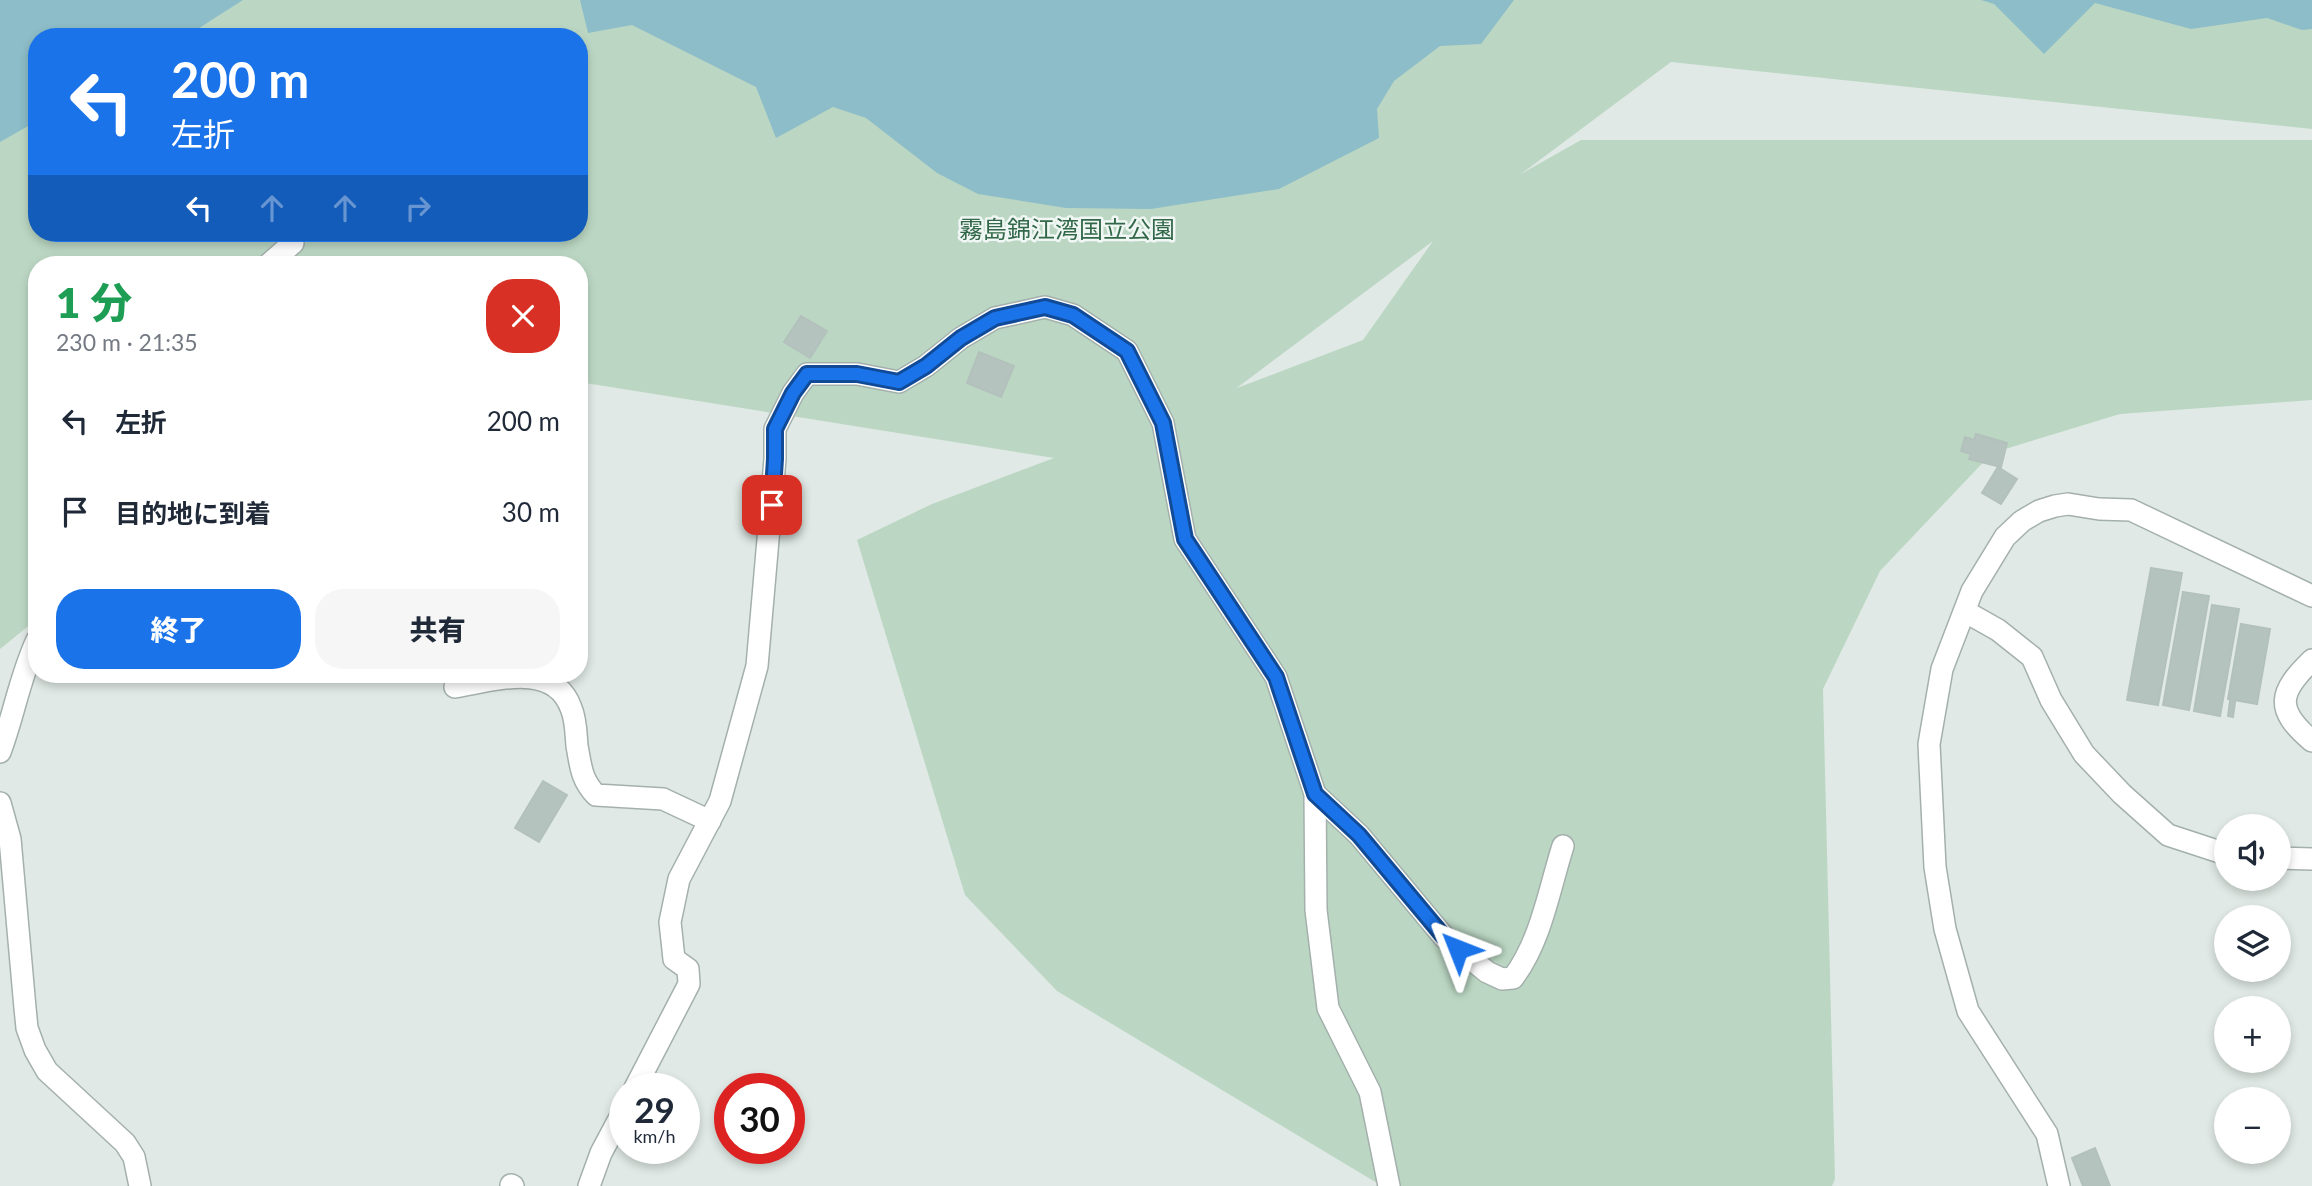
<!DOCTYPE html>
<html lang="ja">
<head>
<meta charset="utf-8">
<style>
  :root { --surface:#fff; --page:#f6f6f7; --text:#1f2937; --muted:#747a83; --accent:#1a73e8 }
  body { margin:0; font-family:Lato,"Noto Sans JP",sans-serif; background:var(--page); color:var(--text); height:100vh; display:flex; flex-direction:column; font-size:26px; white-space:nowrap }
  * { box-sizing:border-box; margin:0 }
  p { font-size:23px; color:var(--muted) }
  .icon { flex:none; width:38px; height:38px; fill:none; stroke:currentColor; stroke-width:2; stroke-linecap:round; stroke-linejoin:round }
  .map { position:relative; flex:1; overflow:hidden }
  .drawer { position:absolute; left:28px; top:256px; width:560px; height:427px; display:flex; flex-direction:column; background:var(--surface); border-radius:28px; box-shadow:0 4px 10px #0003 }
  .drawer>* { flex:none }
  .banner { position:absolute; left:28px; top:28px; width:560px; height:214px; border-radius:28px; box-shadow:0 4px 10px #0003; background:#1a73e8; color:#fff; overflow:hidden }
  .fabs { position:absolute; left:2214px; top:814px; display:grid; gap:14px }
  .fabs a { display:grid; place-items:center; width:77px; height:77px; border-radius:50%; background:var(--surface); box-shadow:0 4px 10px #0003; font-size:35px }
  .speed { position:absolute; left:609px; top:1073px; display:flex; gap:14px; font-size:35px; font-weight:700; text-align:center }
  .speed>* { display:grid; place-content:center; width:91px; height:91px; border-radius:50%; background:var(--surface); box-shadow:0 4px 10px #0003; line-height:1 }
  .speed small { font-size:18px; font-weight:400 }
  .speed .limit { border:10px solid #d22; background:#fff; color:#111 }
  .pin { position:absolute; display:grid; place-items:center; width:60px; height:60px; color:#fff; margin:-30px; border-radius:14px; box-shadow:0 4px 10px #0006 }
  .me { position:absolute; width:77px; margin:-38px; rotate:315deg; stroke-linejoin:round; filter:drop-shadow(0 0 5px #0008) }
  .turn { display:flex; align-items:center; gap:24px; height:147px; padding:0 28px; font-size:32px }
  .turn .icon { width:91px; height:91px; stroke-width:2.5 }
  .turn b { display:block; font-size:49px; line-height:60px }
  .lanes { display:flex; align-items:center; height:66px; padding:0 28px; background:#0003; justify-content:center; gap:35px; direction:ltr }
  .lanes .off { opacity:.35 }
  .round { display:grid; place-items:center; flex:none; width:74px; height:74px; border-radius:28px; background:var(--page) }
  .headline { display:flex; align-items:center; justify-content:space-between; height:119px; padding:0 28px }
  h1 { font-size:42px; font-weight:800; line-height:52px; color:#1e9e55 }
  .cta { display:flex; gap:14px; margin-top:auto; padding:14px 28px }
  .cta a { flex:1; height:80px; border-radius:28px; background:var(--accent); color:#fff; font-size:28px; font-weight:800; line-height:80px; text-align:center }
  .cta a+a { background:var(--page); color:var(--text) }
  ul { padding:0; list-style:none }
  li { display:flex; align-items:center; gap:21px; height:91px; padding:0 28px }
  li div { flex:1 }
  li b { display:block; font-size:26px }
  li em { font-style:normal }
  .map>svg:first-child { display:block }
</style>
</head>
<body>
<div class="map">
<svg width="2312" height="1186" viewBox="0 0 2312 1186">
  <rect width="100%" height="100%" fill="#e0e9e5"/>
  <path fill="#bbd7c3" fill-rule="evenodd" d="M0,0H2312V129L1671,62L1521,174L1581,140H2312V400L2120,414L1992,453L1880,571L1823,689L1835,1179L1832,1186H1382L1057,991L965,895L857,540L932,504L1054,458L579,382V264H37V619L0,649ZM37,37H579V233H37ZM1433,241L1363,340L1237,388L1238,387Z"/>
  <g fill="#8dbdc8">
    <path d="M0,0H243L185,37H37V121L0,142Z"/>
    <path d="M580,0H1514L1481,44L1440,46L1394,81L1377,109L1379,138L1279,189L1151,209L1066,208L978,194L937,173L866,118L833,107L776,138L756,87L632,25L588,33Z"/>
    <path d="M1981,0H2312V29L2302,30L2267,18L2191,29L2095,3L2044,54L1994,4Z"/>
  </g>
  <g fill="#b5c3be" stroke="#b3c1bc" stroke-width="2">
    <path d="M801,316L827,331L810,358L784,342Z"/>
    <path d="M979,352L1014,366L1001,397L967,383Z"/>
    <path d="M1976,434L2007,443L2001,467L1969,459L1971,454L1961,451L1965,437L1974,440Z"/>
    <path d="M1998,467L2017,479L2001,504L1982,493Z"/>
    <path d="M2151,568L2182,573L2158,705L2127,700Z"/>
    <path d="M2183,592L2209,596L2189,710L2163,705Z"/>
    <path d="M2212,605L2239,609L2220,716L2194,711Z"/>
    <path d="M2241,624L2270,629L2257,704L2228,699Z"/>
    <path d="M2230,701L2235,702L2233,717L2228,716Z"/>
    <path d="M543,781L567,795L539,842L515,828Z"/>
    <path d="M2095,1148L2110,1186H2083L2072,1158Z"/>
  </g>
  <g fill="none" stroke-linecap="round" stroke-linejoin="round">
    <g stroke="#a4b0ac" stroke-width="24">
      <g id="minor">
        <path d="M269,264L293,243"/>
        <path d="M1966,612L1998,630L2032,657L2051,700L2084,754L2122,794L2168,835L2226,854"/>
        <path d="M2312,660C2279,692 2274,709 2312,741"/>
        <path d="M455,687C492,681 554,660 571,708C576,719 576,734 577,746C581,767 581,779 596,795L663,799L710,821"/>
        <path d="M0,752C14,715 20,676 37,640"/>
        <path d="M1315,794L1359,835L1444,937L1487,972L1502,979L1513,978C1541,941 1549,890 1563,846"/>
        <path d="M0,803L10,839L25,1008L27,1028L35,1050L47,1071L125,1143L134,1157L140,1186"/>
        <path d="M2278,858L2312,859"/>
        <path d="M635,1088L689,984L688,969L674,959L670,922L679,879L720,801L757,666L775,459V429L793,393L807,374H857L899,382L926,366L961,338L995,318L1045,307L1073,315L1127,351L1163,423L1185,539L1276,677L1315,794L1316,910L1328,1008L1370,1092L1389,1186"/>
        <path d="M511,1185L513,1186"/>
        <path d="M589,1186L601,1153L625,1108"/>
        <path d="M2059,1186L2047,1134L1968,1011L1945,929L1935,867L1929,744L1942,669L1972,591L2005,537L2022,521L2039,511L2055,506L2068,504L2099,509L2131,510L2312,596"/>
      </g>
    </g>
    <use href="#minor" stroke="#fff" stroke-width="21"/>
  </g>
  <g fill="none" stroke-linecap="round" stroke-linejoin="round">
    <g stroke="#114b97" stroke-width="18">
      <path id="route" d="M772,505L775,459V429L793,393L807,374H857L899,382L926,366L961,338L995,318L1045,307L1073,315L1127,351L1163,423L1185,539L1276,677L1315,794L1359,835L1444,937L1458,949"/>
    </g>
    <use href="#route" stroke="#1a73e8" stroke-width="12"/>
  </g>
  <g text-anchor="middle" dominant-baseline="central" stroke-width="5" stroke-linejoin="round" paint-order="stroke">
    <g font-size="24" fill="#326849" stroke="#eff6f3">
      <text x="1067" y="228">霧島錦江湾国立公園</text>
    </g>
  </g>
</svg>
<div class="fabs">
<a><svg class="icon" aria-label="sound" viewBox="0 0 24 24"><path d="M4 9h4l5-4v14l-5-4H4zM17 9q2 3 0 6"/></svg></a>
<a><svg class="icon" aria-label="layers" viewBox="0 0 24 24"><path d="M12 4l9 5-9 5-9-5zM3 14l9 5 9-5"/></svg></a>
<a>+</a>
<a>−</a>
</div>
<div class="speed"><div>29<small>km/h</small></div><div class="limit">30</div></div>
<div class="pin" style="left:772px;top:505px;background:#d93025"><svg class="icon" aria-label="arrive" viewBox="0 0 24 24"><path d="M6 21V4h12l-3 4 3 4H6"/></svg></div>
<svg class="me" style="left:1458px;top:949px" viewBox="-20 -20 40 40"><path d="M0-17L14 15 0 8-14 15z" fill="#1a73e8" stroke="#fff" stroke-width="4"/></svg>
<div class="banner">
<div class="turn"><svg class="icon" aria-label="left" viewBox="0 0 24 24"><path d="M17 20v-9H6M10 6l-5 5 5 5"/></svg><div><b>200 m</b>左折</div></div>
<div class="lanes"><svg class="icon" aria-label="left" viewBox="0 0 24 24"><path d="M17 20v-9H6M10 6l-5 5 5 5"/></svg><svg class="icon off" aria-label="ahead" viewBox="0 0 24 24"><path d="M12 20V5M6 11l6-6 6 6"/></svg><svg class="icon off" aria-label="ahead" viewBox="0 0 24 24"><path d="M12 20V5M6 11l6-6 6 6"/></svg><svg class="icon off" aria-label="right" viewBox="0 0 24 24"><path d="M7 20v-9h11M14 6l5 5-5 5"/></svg></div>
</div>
<section class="drawer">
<div class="headline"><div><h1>1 分</h1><p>230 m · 21:35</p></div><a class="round" style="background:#d93025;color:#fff"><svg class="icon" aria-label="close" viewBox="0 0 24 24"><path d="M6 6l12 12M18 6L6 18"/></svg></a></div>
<ul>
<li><svg class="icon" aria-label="left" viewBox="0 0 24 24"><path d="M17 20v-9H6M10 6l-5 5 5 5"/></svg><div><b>左折</b></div><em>200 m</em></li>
<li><svg class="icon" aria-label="arrive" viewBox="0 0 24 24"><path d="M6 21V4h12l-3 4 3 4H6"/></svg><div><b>目的地に到着</b></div><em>30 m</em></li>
</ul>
<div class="cta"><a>終了</a><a>共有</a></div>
</section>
</div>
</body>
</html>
